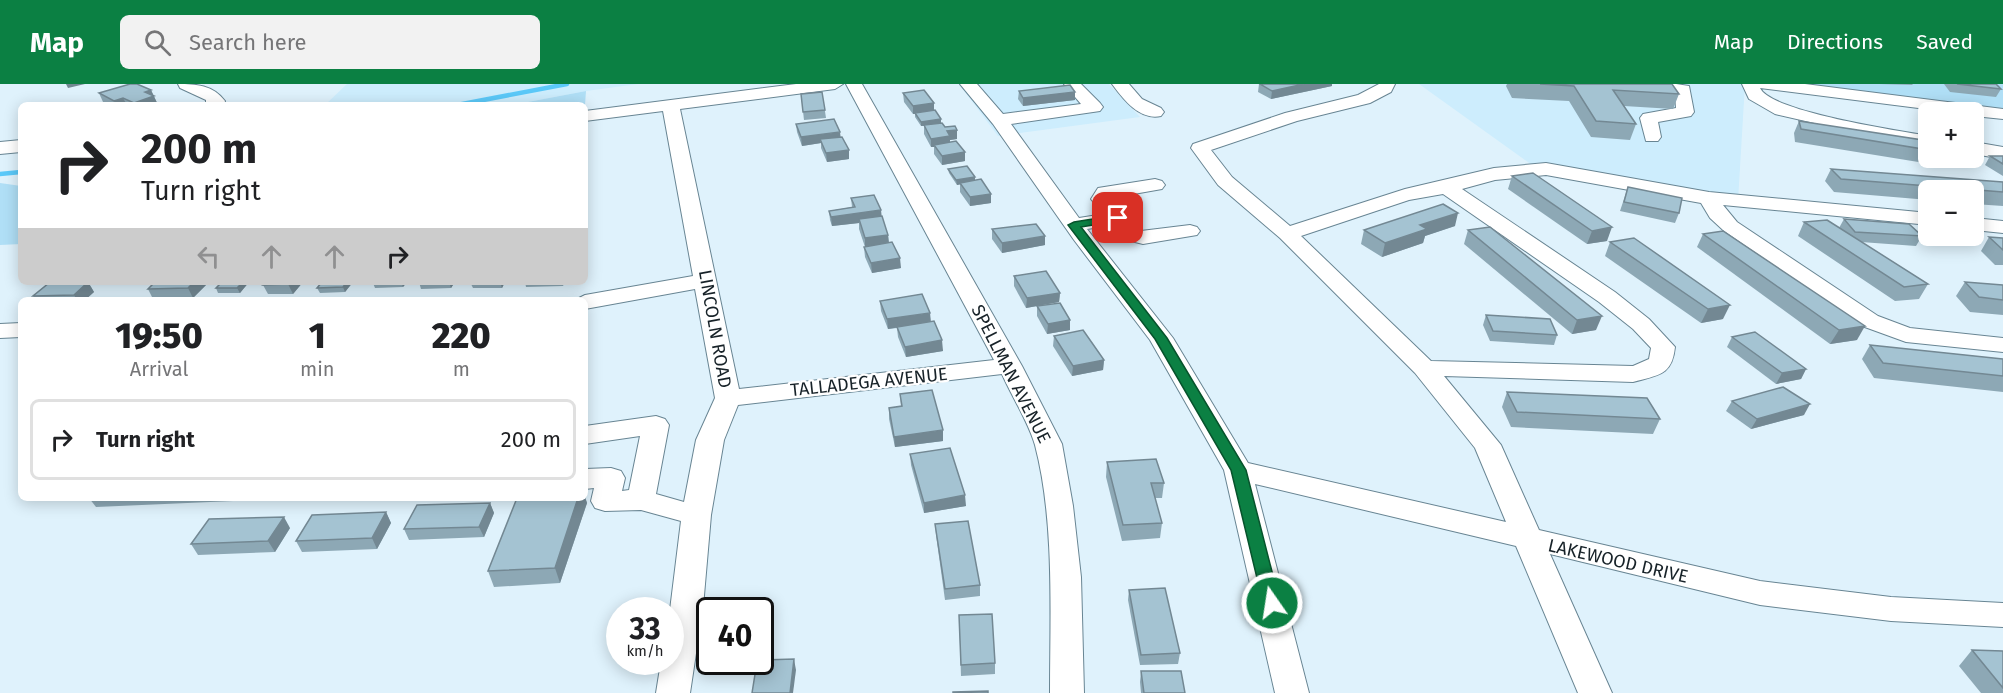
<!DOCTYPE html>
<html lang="en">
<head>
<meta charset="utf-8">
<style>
  :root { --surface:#fff; --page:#f2f2f2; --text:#202124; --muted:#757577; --line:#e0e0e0; --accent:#0b8043 }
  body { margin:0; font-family:"Fira Sans",sans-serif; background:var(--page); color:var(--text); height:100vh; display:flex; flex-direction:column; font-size:22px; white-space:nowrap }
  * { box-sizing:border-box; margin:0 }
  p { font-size:20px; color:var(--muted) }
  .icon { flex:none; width:33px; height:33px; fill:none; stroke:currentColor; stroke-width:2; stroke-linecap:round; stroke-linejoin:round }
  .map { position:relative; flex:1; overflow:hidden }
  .drawer { position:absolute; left:18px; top:213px; width:570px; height:204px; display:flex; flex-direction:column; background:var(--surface); border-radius:9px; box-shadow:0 3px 15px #0003 }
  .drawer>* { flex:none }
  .banner { position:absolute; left:18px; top:18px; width:570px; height:183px; border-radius:9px; box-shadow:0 3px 15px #0003; background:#fff; color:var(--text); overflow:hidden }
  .fabs { position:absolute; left:1918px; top:18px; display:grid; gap:12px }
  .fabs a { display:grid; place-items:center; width:66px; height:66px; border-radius:9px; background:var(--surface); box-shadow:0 3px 15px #0003; font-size:30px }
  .speed { position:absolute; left:606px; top:513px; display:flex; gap:12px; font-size:30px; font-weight:700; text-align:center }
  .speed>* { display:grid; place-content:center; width:78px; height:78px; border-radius:50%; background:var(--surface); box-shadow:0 3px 15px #0003; line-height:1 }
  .speed small { font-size:15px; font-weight:400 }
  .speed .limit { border:3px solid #111; border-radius:9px; background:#fff; color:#111 }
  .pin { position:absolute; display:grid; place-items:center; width:51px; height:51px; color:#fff; margin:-26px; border-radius:12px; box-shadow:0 3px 9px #0006 }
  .me { position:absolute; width:66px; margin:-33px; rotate:347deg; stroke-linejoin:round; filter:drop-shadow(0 0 4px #0008) }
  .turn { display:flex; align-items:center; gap:21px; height:126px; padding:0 24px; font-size:27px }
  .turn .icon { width:78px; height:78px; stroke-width:2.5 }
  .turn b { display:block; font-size:42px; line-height:51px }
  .lanes { display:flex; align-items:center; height:57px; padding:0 24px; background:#0003; justify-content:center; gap:30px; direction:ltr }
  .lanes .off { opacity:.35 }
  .eta { display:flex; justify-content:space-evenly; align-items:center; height:102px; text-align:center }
  .eta b { font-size:36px; font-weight:800; line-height:42px }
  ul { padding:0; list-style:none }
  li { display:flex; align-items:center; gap:18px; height:81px; margin:0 12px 9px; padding:0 12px; border:3px solid var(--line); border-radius:9px }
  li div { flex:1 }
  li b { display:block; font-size:22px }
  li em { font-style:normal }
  header { display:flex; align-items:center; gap:36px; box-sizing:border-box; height:84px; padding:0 30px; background:var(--accent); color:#fff }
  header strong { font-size:28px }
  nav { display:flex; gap:33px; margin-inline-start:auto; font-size:21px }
  .search { width:420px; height:54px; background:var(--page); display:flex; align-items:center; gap:15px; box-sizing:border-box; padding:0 21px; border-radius:9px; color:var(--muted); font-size:22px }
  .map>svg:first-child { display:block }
</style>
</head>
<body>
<header>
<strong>Map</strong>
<div class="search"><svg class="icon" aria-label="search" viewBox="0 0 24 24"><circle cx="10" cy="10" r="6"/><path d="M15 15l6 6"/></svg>Search here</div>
<nav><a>Map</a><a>Directions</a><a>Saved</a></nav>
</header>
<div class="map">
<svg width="2003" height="609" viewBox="0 0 2003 609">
  <rect width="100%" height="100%" fill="#dff2fc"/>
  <g fill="#cdedfd">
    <path d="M347,0H638L586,7L512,21H325Z"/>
    <path d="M959,0H1109L1140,33L998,52Z"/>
    <path d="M1419,0H1745L1738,117L1532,81Z"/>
  </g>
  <g fill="#b0dff6">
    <path d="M1763,0H2003V31Z"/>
    <path d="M586,7L585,21H512Z"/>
    <path d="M0,99L21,102V160L0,161Z"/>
  </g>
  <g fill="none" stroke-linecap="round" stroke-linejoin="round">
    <g stroke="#5bc9f9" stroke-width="4.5">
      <path d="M457,21L567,0"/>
      <path d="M0,90L21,88"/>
    </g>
    <g stroke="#688593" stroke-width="2">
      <g id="minor">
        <path d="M178,0C196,0 213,1 225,17L224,21H206V16L180,4Z"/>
        <path d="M796,0H843L835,5L680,25L739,305L994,276L846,0H862L1022,282L1062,360L1073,422L1081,493L1084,609H1050C1050,531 1055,437 1035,361C1028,337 1012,313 1002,290L738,321L724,356L711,431L703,523L690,609H656L661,578H670V526L681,437L641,426L605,427L595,424L591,417L594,404L585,405V385L611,384L621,387L625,394L622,407L629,406L640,352L585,360V342L656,332L665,335L669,341L656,410L684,418L696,356L715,314L695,205L585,225V216H575L585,211L693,192L663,27L585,37V27Z"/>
        <path d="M960,0H977L1003,30L1081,20L1064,0H1081L1100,19L1103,23L1100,27L1011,40L1079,134L1104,130L1091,115L1098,104L1155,95L1162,97L1165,101L1162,105L1111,114L1141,147L1190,141L1197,143L1200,147L1197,151L1143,160L1127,156L1113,141L1087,145L1173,254L1248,379L1506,438L1475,364L1415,289L1280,154L1218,101L1191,64L1193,60L1285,29L1358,11L1379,0H1395L1391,8L1370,19L1297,37L1211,66L1232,93L1290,142L1405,105L1494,84L1546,79L1709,108L1929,129V141L1723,121L1737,138L1878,232L1910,244L2003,254V268L1906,258L1862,242L1723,146L1710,134L1701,119L1546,91L1495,96L1462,105L1615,208L1649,235L1675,263C1672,292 1658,291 1633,298L1444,292L1501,361L1539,446L1760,497L1891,513L2003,519V543L1891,537L1760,521L1550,470L1612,609H1578L1516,462L1255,400L1309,609H1275L1224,386L1150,256L1074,156L993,40ZM1443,110L1599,218L1633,245L1651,264L1649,275L1633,282L1431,277L1301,152L1409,116Z"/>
        <path d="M1112,0H1129L1142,15L1161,24L1164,28L1161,32C1140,37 1123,15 1112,0Z"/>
        <path d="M1631,0H1676L1689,2L1694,28L1691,32L1658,38L1661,53L1658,57H1646L1640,34L1643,30L1676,24L1675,10L1639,5Z"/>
        <path d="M1742,0H1805L2003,25V35L1974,32V28H1950L1760,4C1771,28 1900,47 1929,52V62L1880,54L1775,30L1749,15Z"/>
        <path d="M21,56V68L0,70V58Z"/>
        <path d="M1974,58L2003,63V75L1974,70Z"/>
        <path d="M1974,134L2003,137V149L1974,146Z"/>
        <path d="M21,239V253L0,254V240Z"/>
      </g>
    </g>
    <use href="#minor" fill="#fff" fill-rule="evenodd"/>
  </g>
  <g fill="#8da8b5">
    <path d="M1259,0L1332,2L1271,15L1258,8Z"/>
    <path d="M1507,0H1672L1679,10L1673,25L1624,22L1636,40L1630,56L1591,53L1569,17L1512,14L1506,2Z"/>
    <path d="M1879,0H1913L1912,1Z"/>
    <path d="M1944,0H1996L2001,5L1996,13L1950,8Z"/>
    <path d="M151,6L158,21H110L103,18L99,9Z"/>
    <path d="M1019,7L1075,8V16L1023,22L1018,15Z"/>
    <path d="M822,8L826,34L804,36L801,10Z"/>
    <path d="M903,9L934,19V26L941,35V39L945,43L957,46V55L950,56V58L965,68V77L942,81L934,70V63H931L924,50V42H921L915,33V30H913L904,18Z"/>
    <path d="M1799,37L1929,57V74H1948L1943,82L1795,58L1794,49Z"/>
    <path d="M796,40L840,53L849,75L827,78L821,64V59L802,62L797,48Z"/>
    <path d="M1990,72H2003V92L1985,81Z"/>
    <path d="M948,85L975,96L991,110V119L970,122L960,108V100L957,101L949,89Z"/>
    <path d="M1831,85L2003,98V122L1974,120V106H1929V116L1834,108L1825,97Z"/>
    <path d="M1512,92L1607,157L1587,160L1508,105Z"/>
    <path d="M1628,103L1679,129L1675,139L1620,127Z"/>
    <path d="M851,114L881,126V132L888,151L889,159L901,184L872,189L865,173L864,163H865L859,145V139L832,142L830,136L829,127L852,123Z"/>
    <path d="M1844,135L1922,152L1916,162L1861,158L1928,200L1919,215L1895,217L1798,152L1804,138L1839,144Z"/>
    <path d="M1455,142L1425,152L1423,159L1382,173L1361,160L1364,146Z"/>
    <path d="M992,145L1045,161L1002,169L992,155Z"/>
    <path d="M1468,146L1596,246L1572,250L1464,160Z"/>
    <path d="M1703,150L1857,256L1830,260L1697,163Z"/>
    <path d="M1989,153L2003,154V181H1995L1981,167Z"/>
    <path d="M1610,158L1723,235L1701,239L1605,172Z"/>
    <path d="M1014,192L1060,209L1059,218L1026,224L1014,202Z"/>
    <path d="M88,198L94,208L85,216H36L33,212Z"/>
    <path d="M249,198L240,209H218L216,204Z"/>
    <path d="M266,198H303L293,210H268L263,201Z"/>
    <path d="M322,198H353L345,208L320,209L317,204Z"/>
    <path d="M407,198L403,203L375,204L373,199Z"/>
    <path d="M419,198H455L451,204L421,205Z"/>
    <path d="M470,198H505L502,204H473Z"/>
    <path d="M525,198H565L563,202L526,203Z"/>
    <path d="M1965,198L2003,201V231L1970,228L1956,212Z"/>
    <path d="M206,201L193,214L153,215L148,205Z"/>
    <path d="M880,217L931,238L943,267L906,273L898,253L897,244L888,245L881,227Z"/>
    <path d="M1037,222L1070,236V246L1047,250L1037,232Z"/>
    <path d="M1486,231L1557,251L1554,261L1490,257L1483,241Z"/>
    <path d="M1054,252L1104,276L1103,286L1072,292L1053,262Z"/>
    <path d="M1732,253L1806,285L1801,295L1776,300L1727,263Z"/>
    <path d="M1870,261L2003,275V308L1874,294L1862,275Z"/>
    <path d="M1507,308L1660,335L1653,350L1511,343L1502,323Z"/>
    <path d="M900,310L943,357L895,363L889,335V324L901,323Z"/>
    <path d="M1732,317L1804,331L1751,345L1726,327Z"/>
    <path d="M910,370L966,422L924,429L911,381Z"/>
    <path d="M1107,378L1164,399L1162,414H1155L1162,439L1160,454L1122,457L1106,393Z"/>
    <path d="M585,413L587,419L560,499L494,503L488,487Z"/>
    <path d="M89,414H305L96,423Z"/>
    <path d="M490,419L494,429L484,453L409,456L404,445Z"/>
    <path d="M386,428L391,439L377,465L302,468L296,457Z"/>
    <path d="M935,440L980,501V512L945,516L936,451Z"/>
    <path d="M290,444L275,468L198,471L191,460Z"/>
    <path d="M1129,506L1180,569L1178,580L1140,581L1128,516Z"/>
    <path d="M959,531L995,579V590L961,592Z"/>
    <path d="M1972,566L2003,567V609H1981L1959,582Z"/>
    <path d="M1141,587L1185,609H1141L1140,598Z"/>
  </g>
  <g fill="#738893">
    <path d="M66,0H85L68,4Z"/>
    <path d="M1304,0H1332V2L1271,15L1272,7Z"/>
    <path d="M151,6L158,21H135L134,19L145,8Z"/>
    <path d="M1075,8V16L1023,22V14Z"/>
    <path d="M123,14L127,21H116L114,17Z"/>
    <path d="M934,19V27L913,30V22Z"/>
    <path d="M941,35V40L921,42V38Z"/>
    <path d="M957,46V55L950,56V61H934V63H931V55L947,47Z"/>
    <path d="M840,48L841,56L820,55L821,59L802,62L801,53Z"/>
    <path d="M849,66V75L827,78L826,69Z"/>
    <path d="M965,68V77L942,81V72Z"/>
    <path d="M975,93V98L957,101L956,96Z"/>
    <path d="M991,110V119L970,122V113Z"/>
    <path d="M881,126L882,135H859V139L832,142L831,133Z"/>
    <path d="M1458,129L1455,142L1425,152L1423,159L1382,173L1385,159L1420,141Z"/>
    <path d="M1612,143L1607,157L1587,160L1592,147Z"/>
    <path d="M888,151L889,161L865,164V154Z"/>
    <path d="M1045,152V161L1002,169V159Z"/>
    <path d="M900,174L901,184L872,189L871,179Z"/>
    <path d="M88,198L94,208L85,216H77L74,211Z"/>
    <path d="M194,198H204L206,201L193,214L188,204Z"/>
    <path d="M243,198H249L240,209L237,204Z"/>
    <path d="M290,198H303L293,210L288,200Z"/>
    <path d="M347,198H353L345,208L343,203Z"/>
    <path d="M401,198H407L403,203Z"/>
    <path d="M449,198H455L451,204Z"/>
    <path d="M500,198H505L502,204Z"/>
    <path d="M1060,209L1059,218L1026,224L1027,214Z"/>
    <path d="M1730,221L1723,235L1701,239L1708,225Z"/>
    <path d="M930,229L931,238L888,245L887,235Z"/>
    <path d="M1602,232L1596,246L1572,250L1577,236Z"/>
    <path d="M1070,236V246L1047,250L1048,240Z"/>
    <path d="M1865,242L1857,256L1830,260L1839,246Z"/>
    <path d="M942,256L943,267L906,273L905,263Z"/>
    <path d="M1104,276L1103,286L1072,292L1073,282Z"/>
    <path d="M1806,285L1801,295L1776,300L1782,289Z"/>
    <path d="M1810,320L1804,331L1751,345L1757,335Z"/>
    <path d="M943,346V357L895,363L894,353Z"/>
    <path d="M965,411L966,422L924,429V419Z"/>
    <path d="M585,413L587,419L560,499L555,484L578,414Z"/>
    <path d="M490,419L494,429L484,453L479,443Z"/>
    <path d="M386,428L391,439L377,465L372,454Z"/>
    <path d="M284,433L290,444L275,468L268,457Z"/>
    <path d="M794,575L796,586L793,609H790Z"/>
  </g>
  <g fill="#a4c3d2" stroke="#738893" stroke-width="1.5">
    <path d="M130,0H137L151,6L145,8L154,12L134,19L123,14L114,17L99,9Z"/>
    <path d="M1260,0H1304L1272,7Z"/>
    <path d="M1540,0H1672L1679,10L1613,6L1636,40L1596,37L1574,2Z"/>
    <path d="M1957,0H1996L2001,5Z"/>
    <path d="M1070,1L1075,8L1023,14L1019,7Z"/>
    <path d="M924,6L934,19L913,22L903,9Z"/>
    <path d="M822,8L825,26L803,28L801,10Z"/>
    <path d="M935,26L941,35L921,38L915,29Z"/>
    <path d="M834,35L840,48L801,53L796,40Z"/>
    <path d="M1799,37L1929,57V66L1801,45Z"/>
    <path d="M942,39L945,43L955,42L957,46L947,47L950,52L931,55L924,41Z"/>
    <path d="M842,53L849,66L826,69L820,55Z"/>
    <path d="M956,57L965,68L942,72L934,61Z"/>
    <path d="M1990,72H2003V80Z"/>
    <path d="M967,82L975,93L956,96L948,85Z"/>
    <path d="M1831,85L2003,98V108L1841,95Z"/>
    <path d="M1533,89L1612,143L1592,147L1512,92Z"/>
    <path d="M981,95L991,110L970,113L960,99Z"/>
    <path d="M1628,103L1682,114L1679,129L1624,118Z"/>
    <path d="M874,111L881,126L831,133L829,127L855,123L851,114Z"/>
    <path d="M1443,120L1458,129L1420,141L1427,145L1385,159L1364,146Z"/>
    <path d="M882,132L888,151L865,154L859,135Z"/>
    <path d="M1844,135L1909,140L1922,152L1855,148Z"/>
    <path d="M1827,136L1928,200L1904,203L1804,138Z"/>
    <path d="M1036,140L1045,152L1002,159L992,145Z"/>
    <path d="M1490,143L1602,232L1577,236L1468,146Z"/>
    <path d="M1723,147L1865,242L1839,246L1703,150Z"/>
    <path d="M1989,153L2003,154V166Z"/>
    <path d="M1634,154L1730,221L1708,225L1610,158Z"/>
    <path d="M892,158L900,174L871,179L864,163Z"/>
    <path d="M1046,187L1060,209L1027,214L1014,192Z"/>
    <path d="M88,198L74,211L33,212L49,199Z"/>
    <path d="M155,198H194L188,204L148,205Z"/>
    <path d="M222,198H243L237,204H216Z"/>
    <path d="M266,198H290L288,200L263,201Z"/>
    <path d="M322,198H347L343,203L317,204Z"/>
    <path d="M1965,198L2003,201V216L1979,213Z"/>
    <path d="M922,210L930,229L887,235L880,217Z"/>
    <path d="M1060,219L1070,236L1048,240L1037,222Z"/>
    <path d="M1486,231L1550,235L1557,251L1493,247Z"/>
    <path d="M934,237L942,256L905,263L897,243Z"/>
    <path d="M1083,246L1104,276L1073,282L1054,252Z"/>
    <path d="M1755,248L1806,285L1782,289L1732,253Z"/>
    <path d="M1870,261L2003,275V292L1883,279Z"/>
    <path d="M1783,303L1810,320L1757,335L1732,317Z"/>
    <path d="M932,306L943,346L894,353L889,324L902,322L900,310Z"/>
    <path d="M1507,308L1647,314L1660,335L1517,328Z"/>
    <path d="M950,364L965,411L924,419L910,370Z"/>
    <path d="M1156,375L1164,399H1151L1162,439L1123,441L1107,378Z"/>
    <path d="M517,414H578L555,484L488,487Z"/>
    <path d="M490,419L479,443L404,445L417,421Z"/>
    <path d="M386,428L372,454L296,457L312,431Z"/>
    <path d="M284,433L268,457L191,460L209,435Z"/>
    <path d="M968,437L980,501L945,505L935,440Z"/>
    <path d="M1165,504L1180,569L1141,571L1129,506Z"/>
    <path d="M992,530L995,579L961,581L959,531Z"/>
    <path d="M1972,566L2003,567V604Z"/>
    <path d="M794,575L790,609H752L757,578H760V576Z"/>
    <path d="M1141,587H1181L1185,609H1144Z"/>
    <path d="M988,607V609H953V608Z"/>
  </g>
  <path fill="#0b8043" stroke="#07532c" stroke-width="1.5" d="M1118,131L1122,132V136L1081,143L1167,254L1246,386L1280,519L1278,524L1272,526L1266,524L1263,519L1231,386L1155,255L1068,141L1074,138Z"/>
  <g text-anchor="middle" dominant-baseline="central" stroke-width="4.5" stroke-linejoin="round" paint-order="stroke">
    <g font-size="18" fill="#172228" stroke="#fff">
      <text transform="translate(715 245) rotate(80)">LINCOLN ROAD</text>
      <text transform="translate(1011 290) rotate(63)">SPELLMAN AVENUE</text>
      <text transform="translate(869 298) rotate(-6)">TALLADEGA AVENUE</text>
      <text transform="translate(1618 477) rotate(13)">LAKEWOOD DRIVE</text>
    </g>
  </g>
</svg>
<div class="fabs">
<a>+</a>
<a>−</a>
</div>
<div class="speed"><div>33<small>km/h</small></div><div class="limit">40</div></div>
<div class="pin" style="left:1118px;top:134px;background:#d93025"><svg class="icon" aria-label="arrive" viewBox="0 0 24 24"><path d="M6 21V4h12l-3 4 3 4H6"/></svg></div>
<svg class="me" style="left:1272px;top:519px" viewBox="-20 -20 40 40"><circle r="17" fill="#0b8043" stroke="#fff" stroke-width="3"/><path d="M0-11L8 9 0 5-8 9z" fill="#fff"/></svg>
<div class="banner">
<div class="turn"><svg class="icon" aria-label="right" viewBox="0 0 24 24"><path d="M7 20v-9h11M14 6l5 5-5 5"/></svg><div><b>200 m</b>Turn right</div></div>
<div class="lanes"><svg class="icon off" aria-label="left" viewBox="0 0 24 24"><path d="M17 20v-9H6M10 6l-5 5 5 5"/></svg><svg class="icon off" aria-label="ahead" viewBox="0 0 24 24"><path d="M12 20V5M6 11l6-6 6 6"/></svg><svg class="icon off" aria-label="ahead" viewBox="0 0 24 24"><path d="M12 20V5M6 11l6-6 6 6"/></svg><svg class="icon" aria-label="right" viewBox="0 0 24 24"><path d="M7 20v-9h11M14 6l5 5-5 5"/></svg></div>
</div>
<section class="drawer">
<div class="eta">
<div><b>19:50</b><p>Arrival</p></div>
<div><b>1</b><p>min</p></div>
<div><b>220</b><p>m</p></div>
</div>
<ul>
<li><svg class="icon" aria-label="right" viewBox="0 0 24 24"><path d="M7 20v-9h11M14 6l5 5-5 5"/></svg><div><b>Turn right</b></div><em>200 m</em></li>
</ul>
</section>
</div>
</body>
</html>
